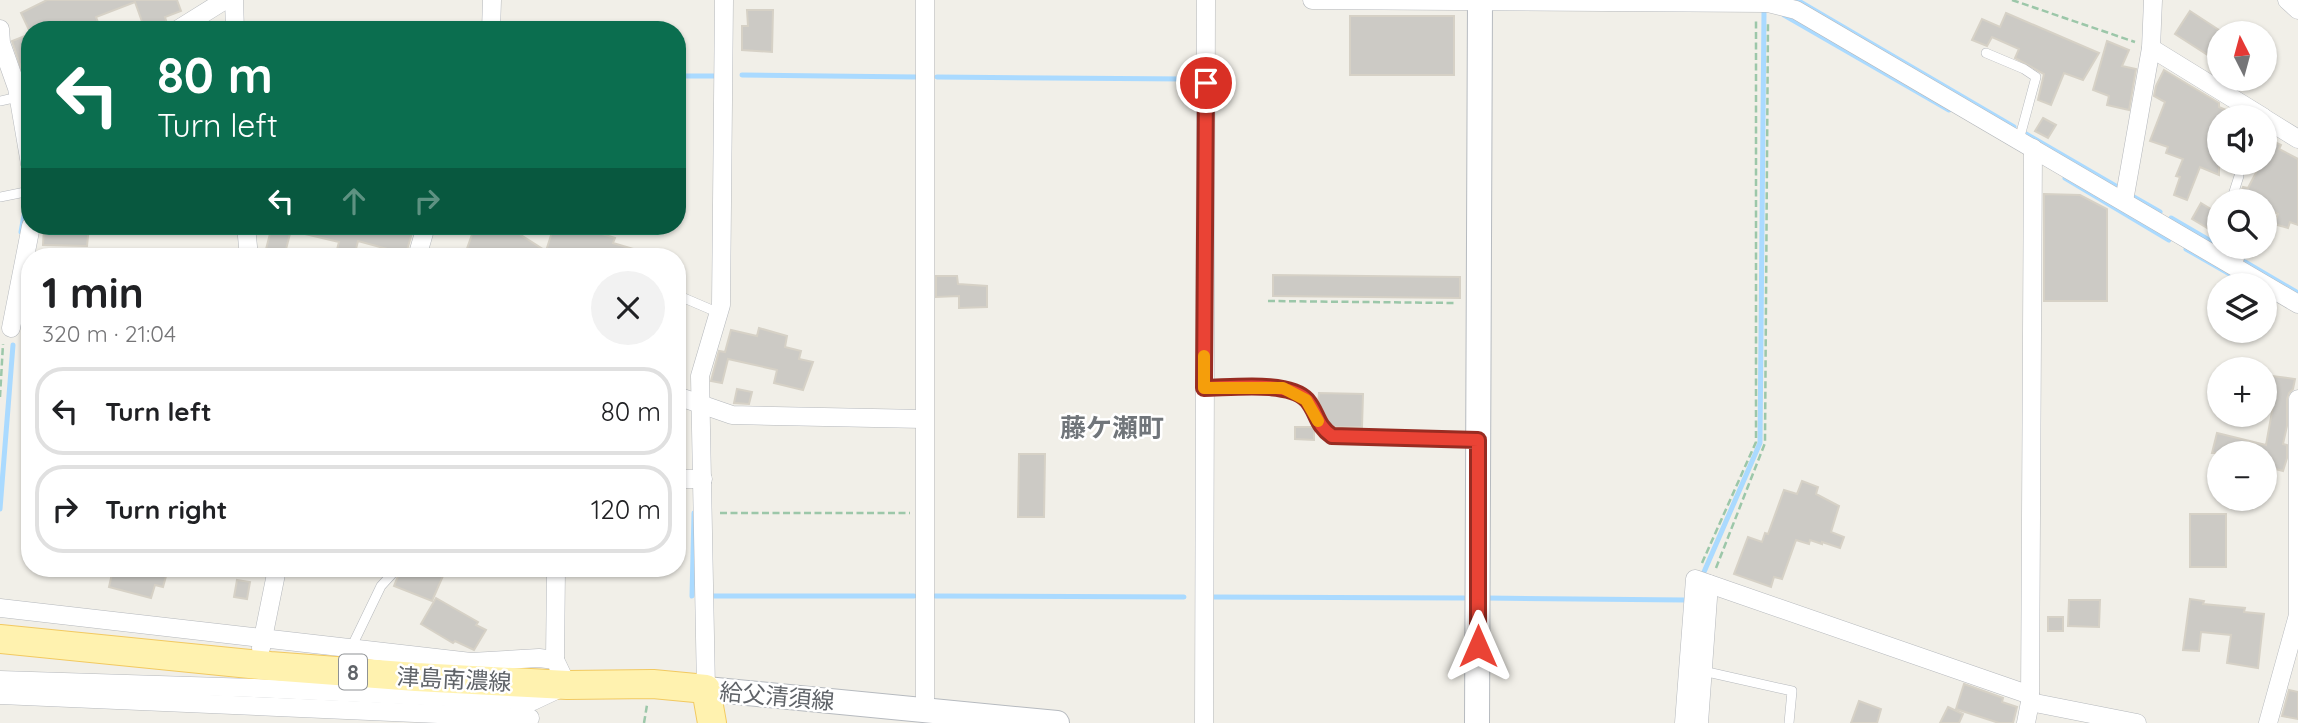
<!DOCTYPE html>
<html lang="en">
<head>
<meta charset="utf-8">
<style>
  :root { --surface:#fff; --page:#f2f2f2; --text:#202124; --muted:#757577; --line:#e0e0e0 }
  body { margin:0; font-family:Quicksand,"Noto Sans JP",sans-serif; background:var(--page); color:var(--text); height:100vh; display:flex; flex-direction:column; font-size:26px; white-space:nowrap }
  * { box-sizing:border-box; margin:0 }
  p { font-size:23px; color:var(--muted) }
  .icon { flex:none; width:38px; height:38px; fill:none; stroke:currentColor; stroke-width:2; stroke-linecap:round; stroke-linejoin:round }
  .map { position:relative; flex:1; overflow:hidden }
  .details { position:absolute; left:21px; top:248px; width:665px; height:329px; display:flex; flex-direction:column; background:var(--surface); border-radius:28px; box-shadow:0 2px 5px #0004 }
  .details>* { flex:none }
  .hud { position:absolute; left:21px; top:21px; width:665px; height:214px; border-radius:28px; box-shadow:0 2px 5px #0004; background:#0b6e4f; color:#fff; overflow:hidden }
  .needle { width:46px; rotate:354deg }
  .buttons { position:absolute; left:2207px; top:21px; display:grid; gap:14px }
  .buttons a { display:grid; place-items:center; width:70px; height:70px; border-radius:50%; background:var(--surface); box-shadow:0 2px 5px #0004; font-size:35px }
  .pin { position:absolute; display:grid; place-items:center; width:60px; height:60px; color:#fff; margin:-30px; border:4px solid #fff; border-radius:50%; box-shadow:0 2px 7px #0007 }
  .me { position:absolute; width:77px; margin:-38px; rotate:0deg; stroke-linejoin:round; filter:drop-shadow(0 0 5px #0008) }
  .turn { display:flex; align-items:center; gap:24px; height:147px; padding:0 21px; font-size:32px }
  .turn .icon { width:91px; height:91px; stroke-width:2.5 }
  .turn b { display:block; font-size:49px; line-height:60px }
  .lanes { display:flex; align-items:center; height:66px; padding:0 21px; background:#0003; justify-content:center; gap:35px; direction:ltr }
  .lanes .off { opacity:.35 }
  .round { display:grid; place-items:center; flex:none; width:74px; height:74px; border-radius:37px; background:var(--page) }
  .headline { display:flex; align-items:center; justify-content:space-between; height:119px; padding:0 21px }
  h1 { font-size:42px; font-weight:800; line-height:52px }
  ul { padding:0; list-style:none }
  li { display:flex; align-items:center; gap:21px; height:88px; margin:0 14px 10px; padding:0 7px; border:4px solid var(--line); border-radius:28px }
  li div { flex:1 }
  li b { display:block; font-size:26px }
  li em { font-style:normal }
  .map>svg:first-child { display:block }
</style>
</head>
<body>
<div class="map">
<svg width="2298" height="723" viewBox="0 0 2298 723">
  <rect width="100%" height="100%" fill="#f1efe8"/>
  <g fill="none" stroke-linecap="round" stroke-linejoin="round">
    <g stroke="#aadaff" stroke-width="5">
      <path d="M1797,0L2014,127"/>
      <path d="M1784,15L1949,110"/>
      <path d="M742,75L916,77"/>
      <path d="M677,76H714"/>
      <path d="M937,77L1186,79"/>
      <path d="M2026,134L2119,188"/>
      <path d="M2065,178L2169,240"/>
      <path d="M2132,196L2160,212"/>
      <path d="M2171,218L2219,246"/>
      <path d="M21,232L26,204"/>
      <path d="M2220,247L2234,255"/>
      <path d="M2186,249L2249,285"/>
      <path d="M2245,262L2298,293"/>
      <path d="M0,509L13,345"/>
      <path d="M1704,572L1760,443L1764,12"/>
      <path d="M692,596L694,513"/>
      <path d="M712,596H914"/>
      <path d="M935,596L1184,597"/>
      <path d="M1214,597L1464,598"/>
      <path d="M1486,598L1685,600"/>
    </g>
  </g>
  <g fill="#cccac5" stroke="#d6d1c6" stroke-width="2">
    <path d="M47,0H177L181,11L165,17L167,24L166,30H145L135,2L96,17L101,30H64L61,22L45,30H29L21,13Z"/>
    <path d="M747,10H773L772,52L742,50V26H748Z"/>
    <path d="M2190,11L2219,30V50L2214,59L2175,34Z"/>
    <path d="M2006,13L2099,53L2083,80L2064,73L2051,105L2038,100L2044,74L2015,58L2019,49L1992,37L1987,46L1972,40L1982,19L2000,27Z"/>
    <rect x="1350" y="16" width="104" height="59"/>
    <path d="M30,34V95L12,41Z"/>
    <path d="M2107,41L2129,50L2122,66L2136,69L2129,110L2107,105L2109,96L2093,90Z"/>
    <path d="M2164,70L2219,103V107L2242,117H2219V175L2200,167L2187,200L2174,195L2180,177L2176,176L2183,159L2166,153L2168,147L2150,141L2165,102L2154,96L2156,86Z"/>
    <path d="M2043,118L2056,125L2048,138L2035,131Z"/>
    <path d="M2264,137L2281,145L2279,149L2298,159V225L2290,222L2288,228L2274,224L2278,214L2264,207V201H2238L2243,187L2248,188L2261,163H2264Z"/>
    <path d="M2044,194L2080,195L2107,209V301H2044Z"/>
    <path d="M2201,203L2219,214V235L2192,219Z"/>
    <path d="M44,226H89L87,246L43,245Z"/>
    <path d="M272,226H292L284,257H264Z"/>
    <path d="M292,226H414L405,257H389L391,250L358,241L354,257H335L339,242L292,231Z"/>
    <path d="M475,226H525L521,235L546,251L554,226H594L603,228L602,234L615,238L613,243L650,254L649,257H582L559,251L558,257H464Z"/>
    <path d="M1273,275L1460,277V298L1273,296Z"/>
    <path d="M936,276H957L958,284L987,286V307L959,308V296L936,297Z"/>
    <path d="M759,328L787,336L785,347L801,351L799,359L813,362L803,390L774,383L777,370L728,359L722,383L711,381L719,351L725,352L731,330L757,336Z"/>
    <path d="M2264,375L2295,379L2293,389L2289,393L2287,399V426L2283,444L2287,445V458L2283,471L2264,466V453H2212L2217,433L2266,445L2273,406L2264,405Z"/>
    <path d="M737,389L752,392L749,404L734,403Z"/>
    <path d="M1319,393L1363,394L1362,427H1331L1318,406Z"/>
    <path d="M1295,427H1314V440L1295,439Z"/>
    <path d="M1019,454H1045L1044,517H1018Z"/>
    <path d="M1802,481L1818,487L1816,494L1839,506L1831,532L1844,537L1840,548L1822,542V544L1810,540L1809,544L1796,540L1782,579L1774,577L1771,587L1734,574L1748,537L1762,542L1765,533L1768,534L1784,490L1797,494Z"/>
    <rect x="2190" y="514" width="36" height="53"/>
    <path d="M113,569H168L163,587L155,585L151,598L109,587Z"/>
    <path d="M401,569H446L432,601L394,586Z"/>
    <path d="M237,580L250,582L247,599L234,597Z"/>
    <path d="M436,598L478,622L476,625L486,630L474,650L455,641L453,643L421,624Z"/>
    <path d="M2190,599L2204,601L2203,604L2245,608L2244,612L2264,614L2258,668L2227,663L2231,635L2201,632L2199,651L2183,650Z"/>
    <path d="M2069,600H2100L2099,627L2068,626Z"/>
    <rect x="2048" y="617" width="15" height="14"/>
    <path d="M1964,684L2003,698L2002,702L2017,707L2013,723H1999L1956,709Z"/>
    <path d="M2289,690L2298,692V719L2282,716Z"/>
    <path d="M1859,701L1881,709L1877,723H1851Z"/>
    <path d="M1948,707L1963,714L1959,723H1940Z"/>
  </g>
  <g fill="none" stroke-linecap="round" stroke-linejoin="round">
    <g stroke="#b5b8bc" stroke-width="10">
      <g id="lane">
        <path d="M1986,53L2024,69L2036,77L2019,140"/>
        <path d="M0,101L18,97"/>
        <path d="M0,197L30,191"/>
        <path d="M2231,201L2239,176"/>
        <path d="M2236,267L2244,247"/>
        <path d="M677,295L719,313"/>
        <path d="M1204,388C1229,388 1289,380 1306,400C1317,413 1316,425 1332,436L1476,440"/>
        <path d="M351,648L381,586L392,574"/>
        <path d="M1703,671L1792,691L1789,723"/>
      </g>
    </g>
    <g stroke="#b5b8bc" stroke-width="19">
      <g id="street">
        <path d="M234,0L235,30"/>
        <path d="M1312,0L1768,3L1796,10L2298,304"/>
        <path d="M2287,0L2298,10"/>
        <path d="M0,29L1,43L17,88L30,164"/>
        <path d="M177,30L225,0"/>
        <path d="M491,30L492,0"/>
        <path d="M2151,48L2263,117"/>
        <path d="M2264,118L2298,139"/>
        <path d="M2124,201L2151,48L2153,0"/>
        <path d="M246,226L249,257"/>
        <path d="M417,257L426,226"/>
        <path d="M11,328L31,226"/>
        <path d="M677,396L732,415L923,419"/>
        <path d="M677,479H703"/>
        <path d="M0,608L471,662L539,658L555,660L567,685L533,701L254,688L0,680"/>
        <path d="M261,648L277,569"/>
        <path d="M555,660L556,569"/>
        <path d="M706,689L700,376L721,305L724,0"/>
        <path d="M0,695L530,718"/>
        <path d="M2030,702L2137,723"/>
        <path d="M925,709V0"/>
        <path d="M1204,723L1206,0"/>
        <path d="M1684,723L1695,579L2030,695"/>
        <path d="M1699,723L1709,584"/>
        <path d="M2026,723L2030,702L2033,148"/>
        <path d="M2268,723L2298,615V399"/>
      </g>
    </g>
    <g stroke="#b6babf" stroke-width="26">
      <g id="secondary">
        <path d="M706,689L1057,723"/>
        <path d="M1477,723L1480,0"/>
      </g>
    </g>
    <g stroke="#f2c960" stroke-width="30">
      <path id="primary" d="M0,639L270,666L416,677L567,685L653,684L706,689L712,723"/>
    </g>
    <g stroke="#9cc7a9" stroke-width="2.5" stroke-dasharray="7 3.5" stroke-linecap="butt">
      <path d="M2012,0L2135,42"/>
      <path d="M1268,301L1457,303"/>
      <path d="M0,397L3,344"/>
      <path d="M720,513H910"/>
      <path d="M1702,563L1756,442V18"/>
      <path d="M1716,568L1765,443L1768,21"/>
      <path d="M644,723L647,705"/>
    </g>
    <use href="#lane" stroke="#fff" stroke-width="9"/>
    <use href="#street" stroke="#fff" stroke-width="18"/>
    <use href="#secondary" stroke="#fff" stroke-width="24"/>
    <use href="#primary" stroke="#fff2af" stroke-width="28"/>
  </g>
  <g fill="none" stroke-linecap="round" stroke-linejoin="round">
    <g stroke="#982c22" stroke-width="18">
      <path id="route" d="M1206,83L1204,388C1229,388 1289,380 1307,400C1318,413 1316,425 1332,436L1478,440V646"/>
    </g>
    <use href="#route" stroke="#ea4335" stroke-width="12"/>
    <path stroke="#f59e0b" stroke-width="12" d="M1204,356V388H1283L1306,400L1318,421"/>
  </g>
  <g text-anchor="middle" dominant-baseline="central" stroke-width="5" stroke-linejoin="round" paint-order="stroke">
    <rect fill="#fff" stroke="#8f9295" stroke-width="2" x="339" y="654.5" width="28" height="35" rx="5"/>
    <g font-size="21" font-weight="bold" fill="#5f6368">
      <text x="353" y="672">8</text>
    </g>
    <g font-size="23" fill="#5f6368" stroke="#fff">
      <text transform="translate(454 679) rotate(3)">津島南濃線</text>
      <text transform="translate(777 696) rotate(5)">給父清須線</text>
    </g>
    <g font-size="26" font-weight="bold" fill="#70757a" stroke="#fff">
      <text x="1112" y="427">藤ケ瀬町</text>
    </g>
  </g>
</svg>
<div class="buttons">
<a><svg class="needle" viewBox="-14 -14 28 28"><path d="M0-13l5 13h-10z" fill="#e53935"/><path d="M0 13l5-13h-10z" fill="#757577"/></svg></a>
<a><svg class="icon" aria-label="sound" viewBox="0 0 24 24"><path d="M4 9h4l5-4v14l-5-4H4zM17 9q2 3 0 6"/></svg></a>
<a><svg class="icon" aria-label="search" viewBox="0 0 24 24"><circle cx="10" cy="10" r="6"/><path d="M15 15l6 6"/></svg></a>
<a><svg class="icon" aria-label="layers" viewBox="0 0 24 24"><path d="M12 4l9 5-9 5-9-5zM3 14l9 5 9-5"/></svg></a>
<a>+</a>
<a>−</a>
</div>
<div class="pin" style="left:1206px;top:83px;background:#d93025"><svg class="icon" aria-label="arrive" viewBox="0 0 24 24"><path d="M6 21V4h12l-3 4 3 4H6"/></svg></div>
<svg class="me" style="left:1478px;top:646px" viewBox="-20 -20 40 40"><path d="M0-17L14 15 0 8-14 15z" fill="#ea4335" stroke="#fff" stroke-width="4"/></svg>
<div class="hud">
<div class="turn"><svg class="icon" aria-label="left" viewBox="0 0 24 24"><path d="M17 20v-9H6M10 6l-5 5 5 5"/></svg><div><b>80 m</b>Turn left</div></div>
<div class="lanes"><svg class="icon" aria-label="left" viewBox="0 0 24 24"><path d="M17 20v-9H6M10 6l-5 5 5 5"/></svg><svg class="icon off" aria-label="ahead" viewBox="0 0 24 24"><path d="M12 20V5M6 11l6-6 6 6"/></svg><svg class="icon off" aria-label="right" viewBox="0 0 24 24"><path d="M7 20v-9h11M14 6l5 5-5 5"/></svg></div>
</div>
<section class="details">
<div class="headline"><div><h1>1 min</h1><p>320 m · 21:04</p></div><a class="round"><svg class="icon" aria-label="close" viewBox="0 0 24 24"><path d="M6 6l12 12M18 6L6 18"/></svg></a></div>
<ul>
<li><svg class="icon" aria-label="left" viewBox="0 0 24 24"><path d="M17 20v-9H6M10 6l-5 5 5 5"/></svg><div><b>Turn left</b></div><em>80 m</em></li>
<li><svg class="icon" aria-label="right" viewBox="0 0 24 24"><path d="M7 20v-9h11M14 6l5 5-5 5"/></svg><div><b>Turn right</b></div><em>120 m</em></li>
</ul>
</section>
</div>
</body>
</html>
